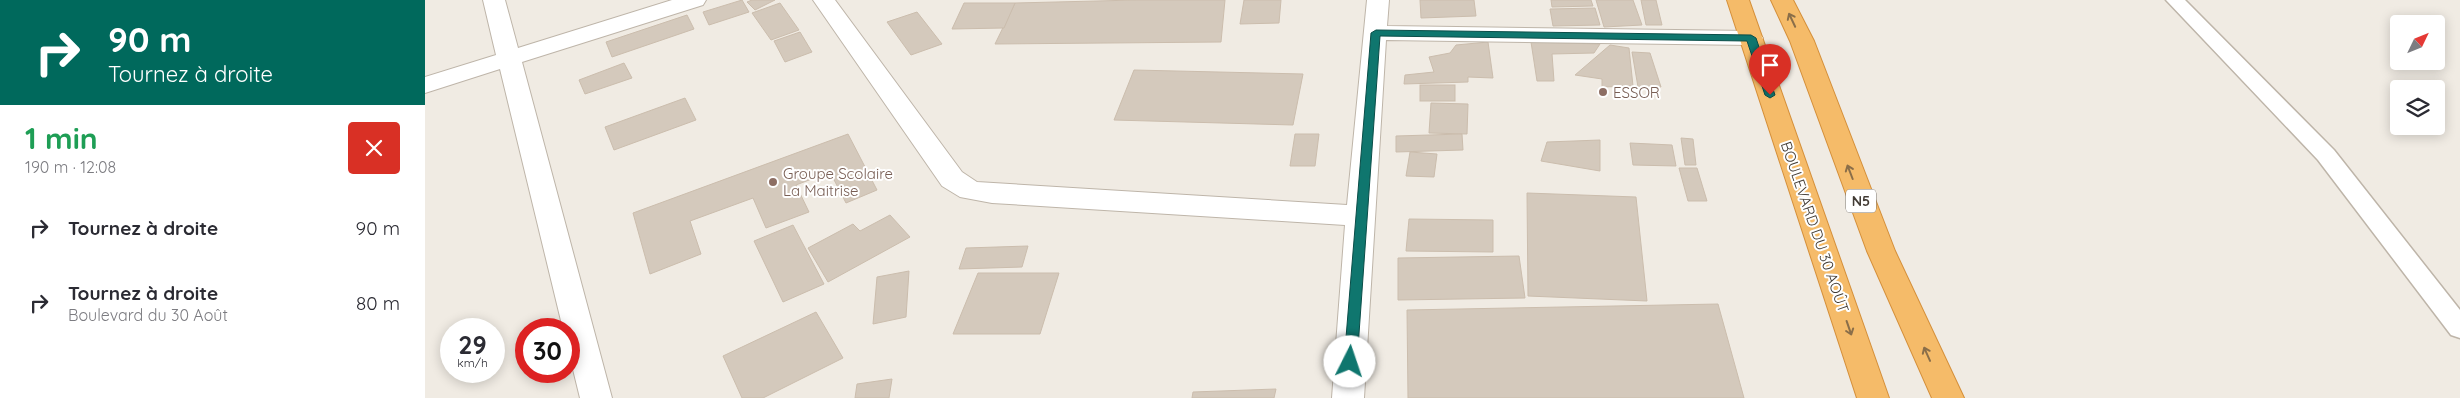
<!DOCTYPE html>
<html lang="fr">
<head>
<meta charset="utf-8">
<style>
  :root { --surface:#fff; --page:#f7f7f7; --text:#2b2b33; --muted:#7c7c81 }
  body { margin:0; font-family:Quicksand,sans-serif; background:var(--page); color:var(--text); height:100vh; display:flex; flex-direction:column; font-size:19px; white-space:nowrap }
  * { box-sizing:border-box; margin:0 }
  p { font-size:16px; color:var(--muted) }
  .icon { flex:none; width:28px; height:28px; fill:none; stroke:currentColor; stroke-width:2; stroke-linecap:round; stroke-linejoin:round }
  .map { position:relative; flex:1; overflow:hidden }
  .drawer { display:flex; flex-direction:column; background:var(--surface); width:425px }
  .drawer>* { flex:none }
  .hud { background:#00695c; color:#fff; overflow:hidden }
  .needle { width:32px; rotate:47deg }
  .tools { position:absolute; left:1965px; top:15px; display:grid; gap:10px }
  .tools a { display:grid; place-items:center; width:55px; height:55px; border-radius:5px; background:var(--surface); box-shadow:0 2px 12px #0003; font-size:25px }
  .speed { position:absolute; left:15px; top:318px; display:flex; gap:10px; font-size:25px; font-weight:700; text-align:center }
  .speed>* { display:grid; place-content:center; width:65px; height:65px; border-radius:50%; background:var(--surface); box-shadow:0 2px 12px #0003; line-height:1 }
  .speed small { font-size:12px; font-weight:400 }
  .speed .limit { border:8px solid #d22; background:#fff; color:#111 }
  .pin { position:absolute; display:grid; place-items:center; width:42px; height:42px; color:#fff; margin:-51px -21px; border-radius:50% 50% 50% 0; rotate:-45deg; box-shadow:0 0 5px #0007 }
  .pin .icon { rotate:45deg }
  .me { position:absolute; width:55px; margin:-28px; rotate:4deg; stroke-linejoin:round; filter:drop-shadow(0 0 4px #0008) }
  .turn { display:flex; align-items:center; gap:18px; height:105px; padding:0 25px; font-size:22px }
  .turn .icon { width:65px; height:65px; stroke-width:2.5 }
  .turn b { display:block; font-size:35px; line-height:42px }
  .round { display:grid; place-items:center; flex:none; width:52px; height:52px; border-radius:5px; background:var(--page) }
  .overview { display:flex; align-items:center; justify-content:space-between; height:85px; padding:0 25px }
  h1 { font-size:30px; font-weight:700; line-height:38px; color:#1e9e55 }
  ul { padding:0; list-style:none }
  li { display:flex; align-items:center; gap:15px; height:75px; padding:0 25px }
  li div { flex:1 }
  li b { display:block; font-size:19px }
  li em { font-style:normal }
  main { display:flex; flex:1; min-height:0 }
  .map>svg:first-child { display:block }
</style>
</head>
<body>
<main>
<section class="drawer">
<div class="hud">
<div class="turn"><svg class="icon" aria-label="right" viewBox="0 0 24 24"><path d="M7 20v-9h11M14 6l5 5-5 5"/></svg><div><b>90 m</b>Tournez à droite</div></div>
</div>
<div class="overview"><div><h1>1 min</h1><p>190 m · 12:08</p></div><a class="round" style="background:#d93025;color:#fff"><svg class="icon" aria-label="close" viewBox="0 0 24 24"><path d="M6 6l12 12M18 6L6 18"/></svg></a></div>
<ul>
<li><svg class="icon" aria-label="right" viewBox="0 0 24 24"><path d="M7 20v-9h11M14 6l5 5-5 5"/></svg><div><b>Tournez à droite</b></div><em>90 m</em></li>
<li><svg class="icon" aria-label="right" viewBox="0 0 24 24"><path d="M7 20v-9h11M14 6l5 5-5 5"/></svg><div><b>Tournez à droite</b><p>Boulevard du 30 Août</p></div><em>80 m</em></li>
</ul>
</section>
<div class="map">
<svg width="2035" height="398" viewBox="0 0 2035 398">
  <rect width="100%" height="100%" fill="#f0ebe3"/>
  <g fill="#d4c9bc" stroke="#cbbdad">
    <path d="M317,0L324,12L284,25L278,12Z"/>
    <path d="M327,0H350L330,10L322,2Z"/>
    <path d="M711,0H800L796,42L570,44L590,3Z"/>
    <path d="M819,0H856L854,23L815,24Z"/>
    <path d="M995,0H1049L1051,16L996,18Z"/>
    <path d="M1126,0H1166L1168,6L1127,7Z"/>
    <path d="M1171,0H1208L1217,25L1179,27Z"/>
    <path d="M1216,0H1231L1237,25H1221Z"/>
    <path d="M355,3L374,30L346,40L327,13Z"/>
    <path d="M539,3H590L579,28L527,29Z"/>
    <path d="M1170,8L1175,25L1128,26L1125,9Z"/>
    <path d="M492,12L517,44L486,55L462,22Z"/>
    <path d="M262,15L269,29L187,57L181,42Z"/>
    <path d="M375,32L387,52L360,62L349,41Z"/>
    <path d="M1063,42L1068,78L1043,77V82L979,84L980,75L1009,72L1004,57L1025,53L1031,45Z"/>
    <path d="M1106,42L1175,44L1169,53L1127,54L1129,81H1112Z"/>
    <path d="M1185,45L1204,48L1208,86L1177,87V79L1150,75Z"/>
    <path d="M1207,52L1225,53L1236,87H1213Z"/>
    <path d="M199,63L207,78L160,94L154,80Z"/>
    <path d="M709,70L878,74L868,125L689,120Z"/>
    <rect x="995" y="85" width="35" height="16"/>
    <path d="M260,98L271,120L189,150L180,127Z"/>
    <path d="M1006,103L1043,104L1042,134L1004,133Z"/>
    <path d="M423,134L452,190L421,203L405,172L371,185L384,212L341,228L328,198L265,221L276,254L225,274L208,213Z"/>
    <path d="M870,134H894L890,166H865Z"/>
    <path d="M1037,134L1038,150L971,152V136Z"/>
    <path d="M1256,138L1268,139L1271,165H1260Z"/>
    <path d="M1175,140V171L1116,161L1122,142Z"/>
    <path d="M1205,143L1247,145L1251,166L1208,165Z"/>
    <path d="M985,152L1012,154L1009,177L981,176Z"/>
    <path d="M1254,168H1272L1282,201H1263Z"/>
    <path d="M1102,193L1211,197L1222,301L1103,296Z"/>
    <path d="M465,215L485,237L403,282L383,248L428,224L435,231Z"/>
    <path d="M984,219L1068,220V252L981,251Z"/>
    <path d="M368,225L399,284L358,302L329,241Z"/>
    <path d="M603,246L597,267L534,269L541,248Z"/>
    <path d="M1094,256L1100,298L973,300V258Z"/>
    <path d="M484,271L481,317L448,324L452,277Z"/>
    <path d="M553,273H634L615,334H528Z"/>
    <path d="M1293,304L1319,398H983L982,310Z"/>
    <path d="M391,312L418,358L338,398H317L298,356Z"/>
    <path d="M467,379L464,398H430L432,384Z"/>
    <path d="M851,389L849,398H767L768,392Z"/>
  </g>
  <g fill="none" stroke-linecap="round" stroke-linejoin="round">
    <g stroke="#beb5a9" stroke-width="3">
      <path id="lane" d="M1741,0H1760L1909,150L2035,310V338L2026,335L1893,160Z"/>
    </g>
    <g stroke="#beb5a9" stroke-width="2">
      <g id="street">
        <path d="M58,0H80L93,48L247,0H281L278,5L97,62L187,398H155L144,353V329H138L75,69L0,93V77L71,55Z"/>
        <path d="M388,0H410L537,172L552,182L922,205L942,0H964L962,26L1326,31L1334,33L1338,38L1334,43L1326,45L961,40L939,398H907L920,225L567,203L535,197L517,186Z"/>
      </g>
    </g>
    <g stroke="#d48f3a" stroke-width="2">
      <g id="highway">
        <path d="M1302,0H1324L1464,398H1432Z"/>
        <path d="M1346,0H1368L1389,41L1470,251L1539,398H1507L1442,251L1365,41Z"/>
      </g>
    </g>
    <use href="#lane" fill="#fff" fill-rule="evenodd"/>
    <use href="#street" fill="#fff" fill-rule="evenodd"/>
    <use href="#highway" fill="#f5bb69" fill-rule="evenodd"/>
  </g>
  <defs><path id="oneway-shaft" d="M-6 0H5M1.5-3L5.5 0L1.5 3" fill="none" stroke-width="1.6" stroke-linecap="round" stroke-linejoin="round" transform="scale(1.25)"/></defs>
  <g stroke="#8a6e49">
    <use href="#oneway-shaft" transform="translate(1367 20) rotate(-115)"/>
    <use href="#oneway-shaft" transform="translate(1425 172) rotate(-111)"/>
    <use href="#oneway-shaft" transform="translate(1424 328) rotate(71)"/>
    <use href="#oneway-shaft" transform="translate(1502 354) rotate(-114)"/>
  </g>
  <path fill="#0f766e" stroke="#0a4d48" d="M951,30L1326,35L1331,38L1350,95L1345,98L1340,95L1322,41L955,36L932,362L925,367L919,362L946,33Z"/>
  <g fill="#8d6e63" stroke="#fff" stroke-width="2">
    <circle cx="1178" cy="92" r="5"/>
    <circle cx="348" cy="182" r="5"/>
  </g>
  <g text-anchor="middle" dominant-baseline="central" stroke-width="4" stroke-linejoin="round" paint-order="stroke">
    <rect fill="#fff" stroke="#7b7671" stroke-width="1" x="1421" y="189.5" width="30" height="23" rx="4"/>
    <g font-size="14" font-weight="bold" fill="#423b34">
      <text x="1436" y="201">N5</text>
    </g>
    <g font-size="15" fill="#785e54" stroke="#fff" text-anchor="start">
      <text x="1188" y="92">ESSOR</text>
      <text x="358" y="173">Groupe Scolaire<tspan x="358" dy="17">La Maitrise</tspan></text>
    </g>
    <g font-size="15" fill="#423b34" stroke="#fff">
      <text transform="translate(1390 227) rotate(71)">BOULEVARD DU 30 AOÛT</text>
    </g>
  </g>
</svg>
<div class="tools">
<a><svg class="needle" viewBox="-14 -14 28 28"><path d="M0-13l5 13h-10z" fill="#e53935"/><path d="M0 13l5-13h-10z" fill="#7c7c81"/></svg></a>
<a><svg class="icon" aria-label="layers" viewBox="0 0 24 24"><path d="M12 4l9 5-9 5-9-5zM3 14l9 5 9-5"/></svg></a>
</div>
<div class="speed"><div>29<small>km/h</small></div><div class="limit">30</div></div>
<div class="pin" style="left:1345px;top:95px;background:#d93025"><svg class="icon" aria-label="arrive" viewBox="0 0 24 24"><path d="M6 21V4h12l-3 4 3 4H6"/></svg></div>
<svg class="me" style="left:925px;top:362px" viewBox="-20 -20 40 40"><circle r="19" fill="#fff"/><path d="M0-13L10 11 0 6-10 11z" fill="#0f766e"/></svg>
</div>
</main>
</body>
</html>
